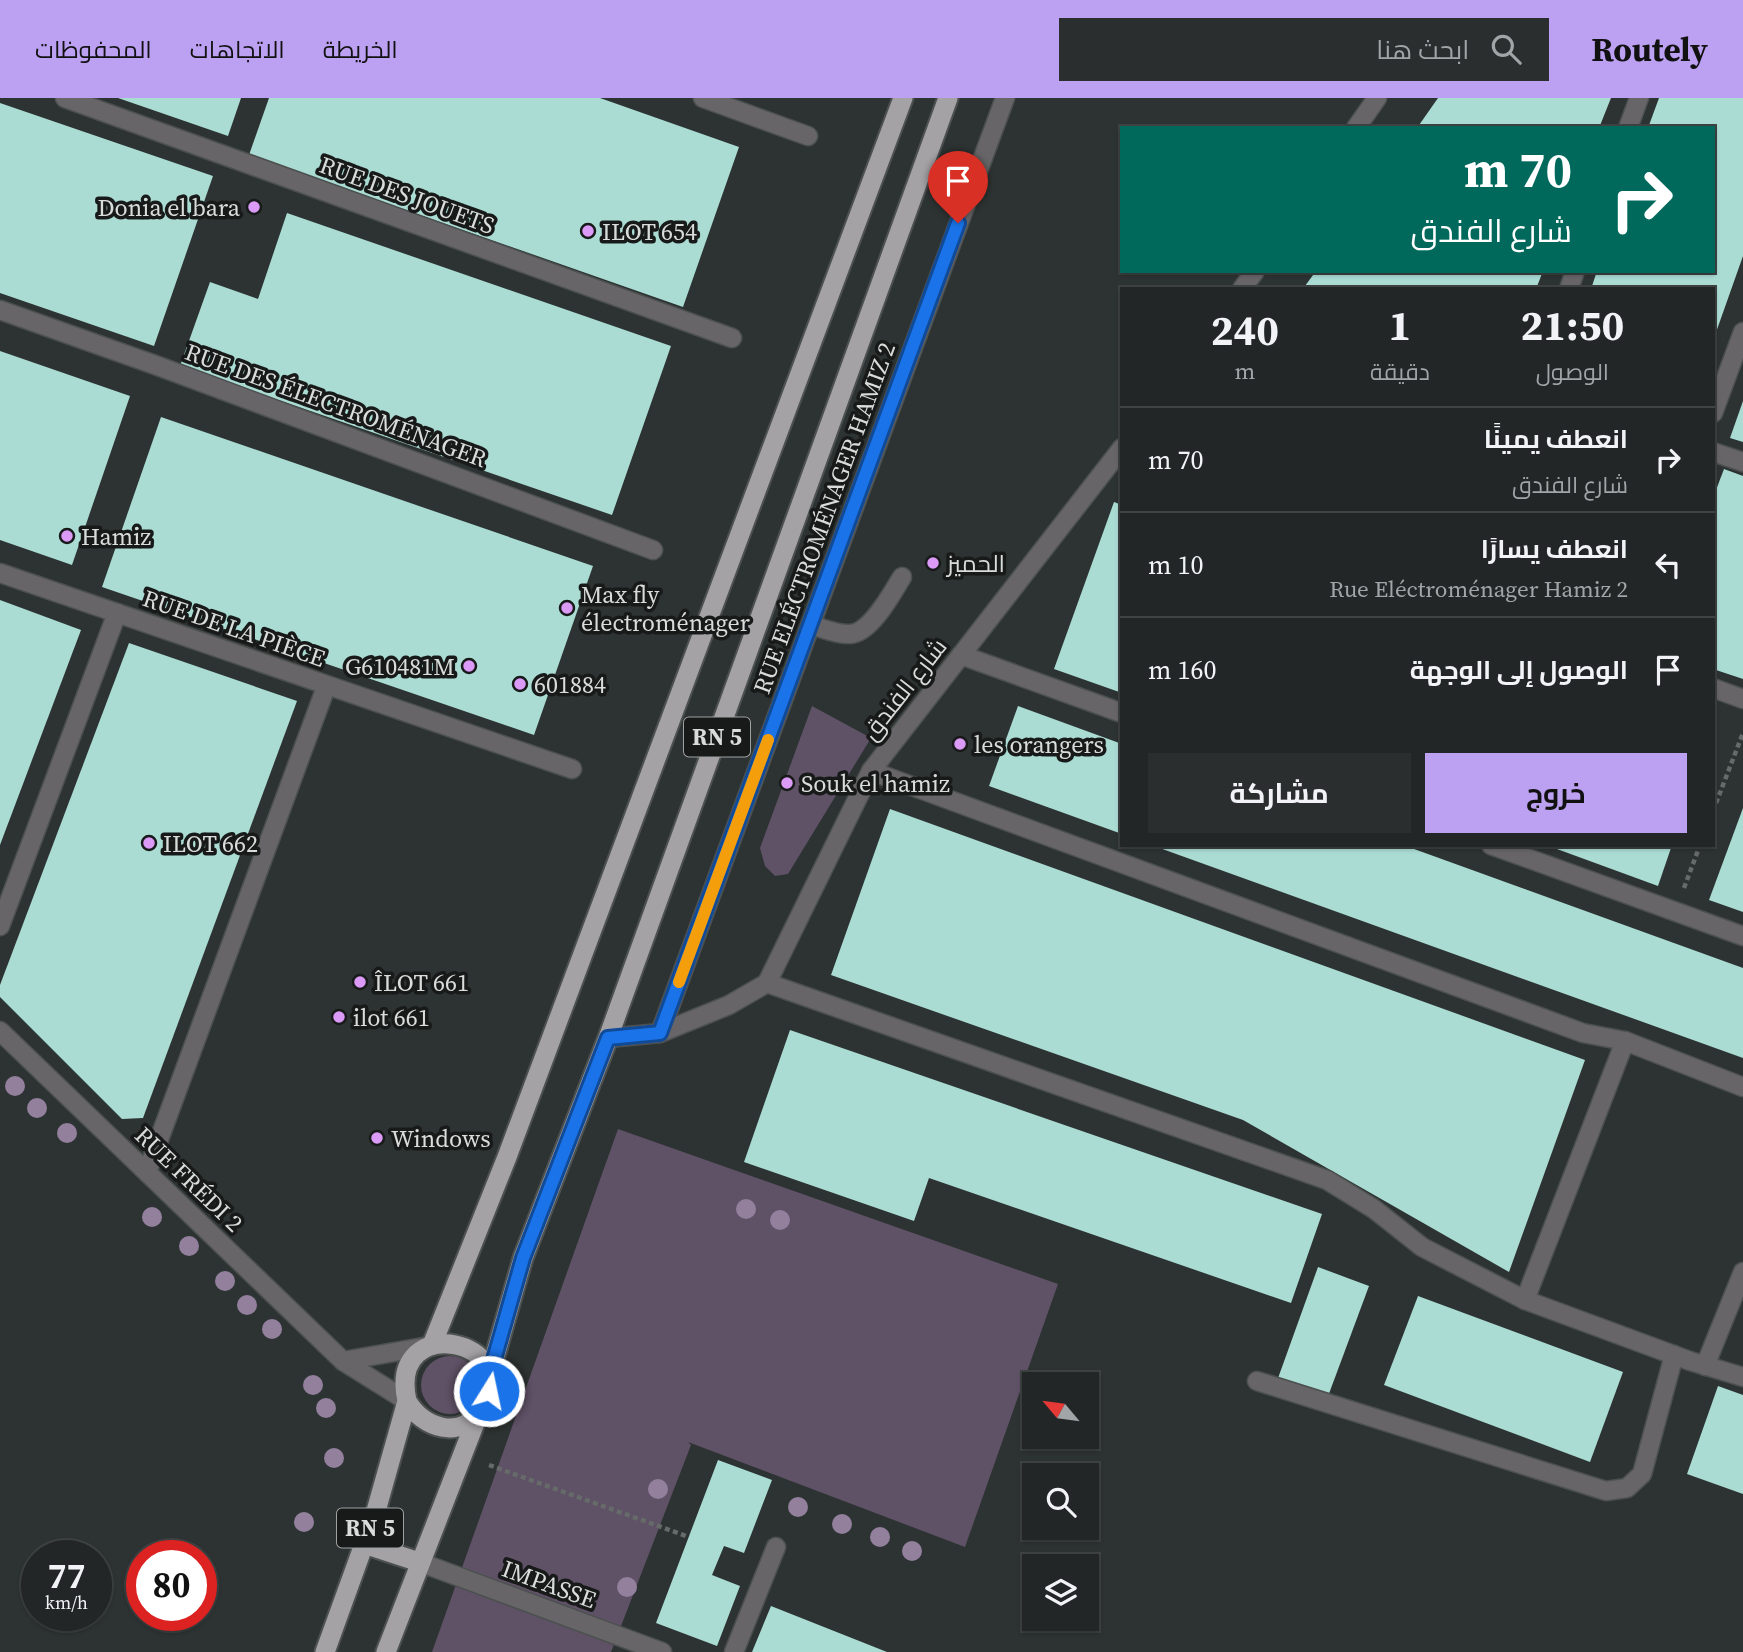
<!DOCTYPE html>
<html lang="ar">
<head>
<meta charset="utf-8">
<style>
  :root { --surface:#222626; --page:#2a2e2e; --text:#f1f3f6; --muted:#a2a5a7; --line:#3f4343; --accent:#bca0f2 }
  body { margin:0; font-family:"Source Serif 4",Cairo,serif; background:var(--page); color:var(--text); direction:rtl; height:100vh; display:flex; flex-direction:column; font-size:26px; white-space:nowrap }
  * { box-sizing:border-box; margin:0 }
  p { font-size:23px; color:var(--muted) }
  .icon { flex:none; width:38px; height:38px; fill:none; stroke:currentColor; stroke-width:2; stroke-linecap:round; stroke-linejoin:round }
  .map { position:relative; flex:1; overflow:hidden; direction:ltr }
  .drawer { position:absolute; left:1120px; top:189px; width:595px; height:560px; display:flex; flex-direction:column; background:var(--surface); border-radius:0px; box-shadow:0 2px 5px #0004,0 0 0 2px var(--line); direction:rtl }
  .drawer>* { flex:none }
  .hud { position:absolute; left:1120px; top:28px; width:595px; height:147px; border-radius:0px; box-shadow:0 2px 5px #0004,0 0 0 2px var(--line); direction:rtl; background:#00695c; color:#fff; overflow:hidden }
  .needle { width:46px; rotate:299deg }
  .controls { position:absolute; left:1022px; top:1274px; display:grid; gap:14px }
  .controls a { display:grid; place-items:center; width:77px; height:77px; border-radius:0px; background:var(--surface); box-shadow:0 2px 5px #0004,0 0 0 2px var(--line); font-size:35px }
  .speed { position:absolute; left:21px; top:1442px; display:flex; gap:14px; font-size:35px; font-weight:700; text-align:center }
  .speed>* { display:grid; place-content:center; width:91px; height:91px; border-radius:50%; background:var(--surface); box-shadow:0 2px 5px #0004,0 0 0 2px var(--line); line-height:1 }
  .speed small { font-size:18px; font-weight:400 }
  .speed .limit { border:10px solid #d22; background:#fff; color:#111 }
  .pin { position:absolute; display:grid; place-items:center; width:60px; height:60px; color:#fff; margin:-72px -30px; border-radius:50% 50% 50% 0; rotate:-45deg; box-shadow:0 0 7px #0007 }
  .pin .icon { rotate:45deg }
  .me { position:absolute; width:77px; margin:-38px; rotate:10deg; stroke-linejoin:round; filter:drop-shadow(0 0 5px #0008) }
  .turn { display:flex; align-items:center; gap:24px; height:147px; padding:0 28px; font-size:32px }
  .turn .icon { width:91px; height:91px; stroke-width:2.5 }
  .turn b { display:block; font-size:49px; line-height:60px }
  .eta { display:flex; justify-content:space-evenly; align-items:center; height:119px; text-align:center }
  .eta b { font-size:42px; font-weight:700; line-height:49px }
  .action { display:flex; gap:14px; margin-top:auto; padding:14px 28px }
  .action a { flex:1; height:80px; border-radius:0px; background:var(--accent); color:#111; font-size:28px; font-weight:700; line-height:80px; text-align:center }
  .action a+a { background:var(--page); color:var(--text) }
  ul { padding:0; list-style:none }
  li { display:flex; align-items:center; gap:21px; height:105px; padding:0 28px; border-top:2px solid var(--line) }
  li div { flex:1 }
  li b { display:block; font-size:26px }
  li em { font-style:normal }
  header { display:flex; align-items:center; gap:42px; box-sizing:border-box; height:98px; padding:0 35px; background:var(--accent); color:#111 }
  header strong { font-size:33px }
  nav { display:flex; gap:38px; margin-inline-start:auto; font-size:24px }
  .search { width:490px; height:63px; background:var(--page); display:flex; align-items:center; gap:18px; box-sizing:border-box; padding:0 24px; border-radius:0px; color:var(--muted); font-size:26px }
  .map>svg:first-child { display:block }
</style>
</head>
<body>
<header>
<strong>Routely</strong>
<div class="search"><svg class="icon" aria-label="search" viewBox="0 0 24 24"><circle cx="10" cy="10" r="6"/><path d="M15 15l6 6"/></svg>ابحث هنا</div>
<nav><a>الخريطة</a><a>الاتجاهات</a><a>المحفوظات</a></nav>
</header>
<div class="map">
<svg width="1743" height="1554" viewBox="0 0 1743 1554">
  <rect width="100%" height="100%" fill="#2d3332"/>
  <g fill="#5f5166">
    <path d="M812,608L871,640L788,776L775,778L765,768L760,750Z"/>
    <path d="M618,1031L1058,1186L965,1449L688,1344L691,1347L611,1554H432Z"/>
    <circle cx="450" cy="1287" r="29"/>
  </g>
  <g fill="#aadcd4">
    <path d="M118,0H241L228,38Z"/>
    <path d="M269,0H600L739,49L683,209L249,57Z"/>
    <path d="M1438,0H1611L1599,30H1417Z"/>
    <path d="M1659,0H1743V158L1714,240L1713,191H1591L1597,173H1713V30H1648Z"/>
    <path d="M0,5L213,78L154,248L0,195Z"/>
    <path d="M287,115L671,248L612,417L180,268L210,184L258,201Z"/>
    <path d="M1316,173H1543L1536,191H1312L1305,188Z"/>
    <path d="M0,253L130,298L72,467L0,442Z"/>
    <path d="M1743,303V344L1730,340Z"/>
    <path d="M161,319L593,468L534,637L102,489Z"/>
    <path d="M1724,371L1743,378V581L1713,571V400Z"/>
    <path d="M1114,404L1122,407V595L1054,571Z"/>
    <path d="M0,502L81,532L0,747Z"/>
    <path d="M129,545L297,603L143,1020L122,1021L0,899V887Z"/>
    <path d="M1018,608L1122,646V736L989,688Z"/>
    <path d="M1743,710V814L1709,802Z"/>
    <path d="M890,711L1585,962L1509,1174L1243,1022L831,877Z"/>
    <path d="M1403,747L1743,870V960L1154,748Z"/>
    <path d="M1546,747H1672L1658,788Z"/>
    <path d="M790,932L1322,1116L1291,1205L929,1080L914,1123L744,1064Z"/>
    <path d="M1318,1169L1369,1188L1327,1301L1277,1283Z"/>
    <path d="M1418,1198L1623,1274L1590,1364L1384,1287Z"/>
    <path d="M1718,1288L1743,1297V1396L1687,1376Z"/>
    <path d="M718,1362L772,1382L744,1455L724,1448L712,1477L740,1488L717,1548L656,1525Z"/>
    <path d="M771,1508L887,1554H752Z"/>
  </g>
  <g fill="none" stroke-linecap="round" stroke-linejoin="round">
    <g stroke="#4c5150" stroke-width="21">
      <path id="service" d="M811,527C822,530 838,537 850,536C871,535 892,495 902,479"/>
    </g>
    <g stroke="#4c5150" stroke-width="21">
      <g id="minor">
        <path d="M65,0L732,240"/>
        <path d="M703,0L808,38"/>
        <path d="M1356,30L1377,0"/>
        <path d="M1628,30L1639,0"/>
        <path d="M1242,191L1255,173"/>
        <path d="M1569,191L1575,173"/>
        <path d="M0,212L158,268L653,452"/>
        <path d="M1713,315L1743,234"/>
        <path d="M1713,354L1743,364"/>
        <path d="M0,475L572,671"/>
        <path d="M961,557L1122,615"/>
        <path d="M1713,590L1743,601"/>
        <path d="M871,673L1583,935L1625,943L1743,989"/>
        <path d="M1491,747L1743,838"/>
        <path d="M0,828L117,515"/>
        <path d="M767,885L1327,1082L1374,1111L1422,1149L1525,1202L1690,1263L1743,1279"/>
        <path d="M660,935L1005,0"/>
        <path d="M608,940L660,935L729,907L767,885L871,673L1122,350"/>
        <path d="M147,1074L326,589"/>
        <path d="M1525,1202L1625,943"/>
        <path d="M1705,1268L1743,1174"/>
        <path d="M1257,1283L1606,1393L1627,1390L1642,1376L1674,1257"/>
        <path d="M419,1464L662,1554"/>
        <path d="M734,1554L776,1449"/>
      </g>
    </g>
    <g stroke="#4c5150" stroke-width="21">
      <g id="tertiary">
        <path d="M0,933L343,1263L407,1303"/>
        <path d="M343,1263L429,1248"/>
      </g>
    </g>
    <g stroke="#4c5150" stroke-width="23">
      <g id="trunk">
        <path d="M432,1247L507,1059L903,0"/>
        <path d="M489,1279L523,1160L608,940L948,0"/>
        <path d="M364,1446L419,1464"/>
        <path d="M325,1554L376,1413L407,1303C387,1211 529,1242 481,1312C461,1342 423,1331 407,1303"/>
        <path d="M386,1554L478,1317"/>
      </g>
    </g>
    <g stroke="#666b6a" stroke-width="4.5" stroke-dasharray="5 3.5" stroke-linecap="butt">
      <path d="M1713,713L1743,635"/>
      <path d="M1684,790L1700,747"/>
      <path d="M489,1367L689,1439"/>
    </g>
    <use href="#service" stroke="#676567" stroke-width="18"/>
    <use href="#minor" stroke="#676567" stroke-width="18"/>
    <use href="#tertiary" stroke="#676567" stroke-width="18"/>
    <use href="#trunk" stroke="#a5a2a6" stroke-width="19"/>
  </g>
  <g fill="#92809d">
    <circle cx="15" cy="988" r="10"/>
    <circle cx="37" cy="1010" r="10"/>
    <circle cx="67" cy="1035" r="10"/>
    <circle cx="746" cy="1111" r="10"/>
    <circle cx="152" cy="1119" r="10"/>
    <circle cx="780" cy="1122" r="10"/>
    <circle cx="189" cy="1148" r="10"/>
    <circle cx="225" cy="1183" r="10"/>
    <circle cx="247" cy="1207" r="10"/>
    <circle cx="272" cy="1231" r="10"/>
    <circle cx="313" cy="1287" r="10"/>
    <circle cx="326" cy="1310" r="10"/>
    <circle cx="334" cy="1360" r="10"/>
    <circle cx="658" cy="1391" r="10"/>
    <circle cx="798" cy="1409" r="10"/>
    <circle cx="304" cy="1424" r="10"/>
    <circle cx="842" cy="1426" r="10"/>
    <circle cx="880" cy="1439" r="10"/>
    <circle cx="912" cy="1453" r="10"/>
    <circle cx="627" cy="1489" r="10"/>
  </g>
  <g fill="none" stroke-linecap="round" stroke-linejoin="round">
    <g stroke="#114b97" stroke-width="18">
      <path id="route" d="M489,1293V1279L523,1160L608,940L660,935L958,125"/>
    </g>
    <use href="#route" stroke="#1a73e8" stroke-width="12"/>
    <path stroke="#f59e0b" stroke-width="12" d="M679,884L768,642"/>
  </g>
  <g fill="#da9af6" stroke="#171a19" stroke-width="2.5">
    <circle cx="254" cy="109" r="7"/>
    <circle cx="588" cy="133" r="7"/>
    <circle cx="67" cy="438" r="7"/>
    <circle cx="933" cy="465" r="7"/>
    <circle cx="567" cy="510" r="7"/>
    <circle cx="469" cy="568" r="7"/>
    <circle cx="520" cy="586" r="7"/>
    <circle cx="960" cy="646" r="7"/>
    <circle cx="787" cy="685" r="7"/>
    <circle cx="149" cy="745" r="7"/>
    <circle cx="360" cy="884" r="7"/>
    <circle cx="339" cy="919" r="7"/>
    <circle cx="377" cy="1040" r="7"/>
  </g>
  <g text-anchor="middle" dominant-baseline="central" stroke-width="7" stroke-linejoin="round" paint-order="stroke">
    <g fill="#171a19" stroke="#9ea2a1" stroke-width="2">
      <rect x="684" y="619.5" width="66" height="39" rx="5"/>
      <rect x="337" y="1410.5" width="66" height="39" rx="5"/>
    </g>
    <g font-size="23" font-weight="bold" fill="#d8dcdb">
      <text x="717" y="639">RN 5</text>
      <text x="370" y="1430">RN 5</text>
    </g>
    <g font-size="24" fill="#d8dcdb" stroke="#171a19">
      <text transform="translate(407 97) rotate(20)">RUE DES JOUETS</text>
      <text transform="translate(336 307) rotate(20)">RUE DES ÉLECTROMÉNAGER</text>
      <text transform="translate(824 420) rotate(-70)">RUE ELÉCTROMÉNAGER HAMIZ 2</text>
      <text transform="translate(234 530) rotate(19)">RUE DE LA PIÈCE</text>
      <text transform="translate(904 591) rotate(-52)">شارع الفندق</text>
      <text transform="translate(189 1081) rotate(44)">RUE FRÉDI 2</text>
      <text transform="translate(549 1486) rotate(20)">IMPASSE</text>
    </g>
    <g font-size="24" fill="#d8dcdb" stroke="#171a19" text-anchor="start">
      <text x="240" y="109" text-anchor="end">Donia el bara</text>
      <text x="602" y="133">ILOT 654</text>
      <text x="81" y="438">Hamiz</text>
      <text x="947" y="465">الحميز</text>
      <text x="581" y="496">Max fly<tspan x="581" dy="28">électroménager</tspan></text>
      <text x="455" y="568" text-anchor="end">G610481M</text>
      <text x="534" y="586">601884</text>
      <text x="974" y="646">les orangers</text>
      <text x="801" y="685">Souk el hamiz</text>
      <text x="163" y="745">ILOT 662</text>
      <text x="374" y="884">ÎLOT 661</text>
      <text x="353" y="919">ilot 661</text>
      <text x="391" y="1040">Windows</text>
    </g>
  </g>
</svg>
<div class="controls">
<a><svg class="needle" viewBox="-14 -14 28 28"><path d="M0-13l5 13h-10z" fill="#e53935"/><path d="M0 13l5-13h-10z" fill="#a2a5a7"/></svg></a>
<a><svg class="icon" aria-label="search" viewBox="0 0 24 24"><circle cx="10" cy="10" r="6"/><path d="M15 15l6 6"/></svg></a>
<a><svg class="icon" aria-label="layers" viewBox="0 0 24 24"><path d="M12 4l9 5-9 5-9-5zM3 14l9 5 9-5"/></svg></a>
</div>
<div class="speed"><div>77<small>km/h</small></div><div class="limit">80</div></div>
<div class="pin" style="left:958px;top:125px;background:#d93025"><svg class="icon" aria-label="arrive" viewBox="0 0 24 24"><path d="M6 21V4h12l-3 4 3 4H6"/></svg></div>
<svg class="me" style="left:489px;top:1293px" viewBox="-20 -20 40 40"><circle r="17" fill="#1a73e8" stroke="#fff" stroke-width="3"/><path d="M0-11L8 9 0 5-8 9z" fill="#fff"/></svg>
<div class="hud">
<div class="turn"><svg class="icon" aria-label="right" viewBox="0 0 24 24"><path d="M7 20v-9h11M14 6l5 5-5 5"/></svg><div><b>70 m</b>شارع الفندق</div></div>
</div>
<section class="drawer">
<div class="eta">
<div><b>21:50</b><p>الوصول</p></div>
<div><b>1</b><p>دقيقة</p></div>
<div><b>240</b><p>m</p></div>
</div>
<ul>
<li><svg class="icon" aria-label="right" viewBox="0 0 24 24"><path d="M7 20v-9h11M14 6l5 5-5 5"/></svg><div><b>انعطف يمينًا</b><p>شارع الفندق</p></div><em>70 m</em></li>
<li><svg class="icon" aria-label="left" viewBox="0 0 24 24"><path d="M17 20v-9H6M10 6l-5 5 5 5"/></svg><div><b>انعطف يسارًا</b><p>Rue Eléctroménager Hamiz 2</p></div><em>10 m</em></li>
<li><svg class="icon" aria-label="arrive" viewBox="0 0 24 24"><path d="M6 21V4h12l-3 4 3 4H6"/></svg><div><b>الوصول إلى الوجهة</b></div><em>160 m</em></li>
</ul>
<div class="action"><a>خروج</a><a>مشاركة</a></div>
</section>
</div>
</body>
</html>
